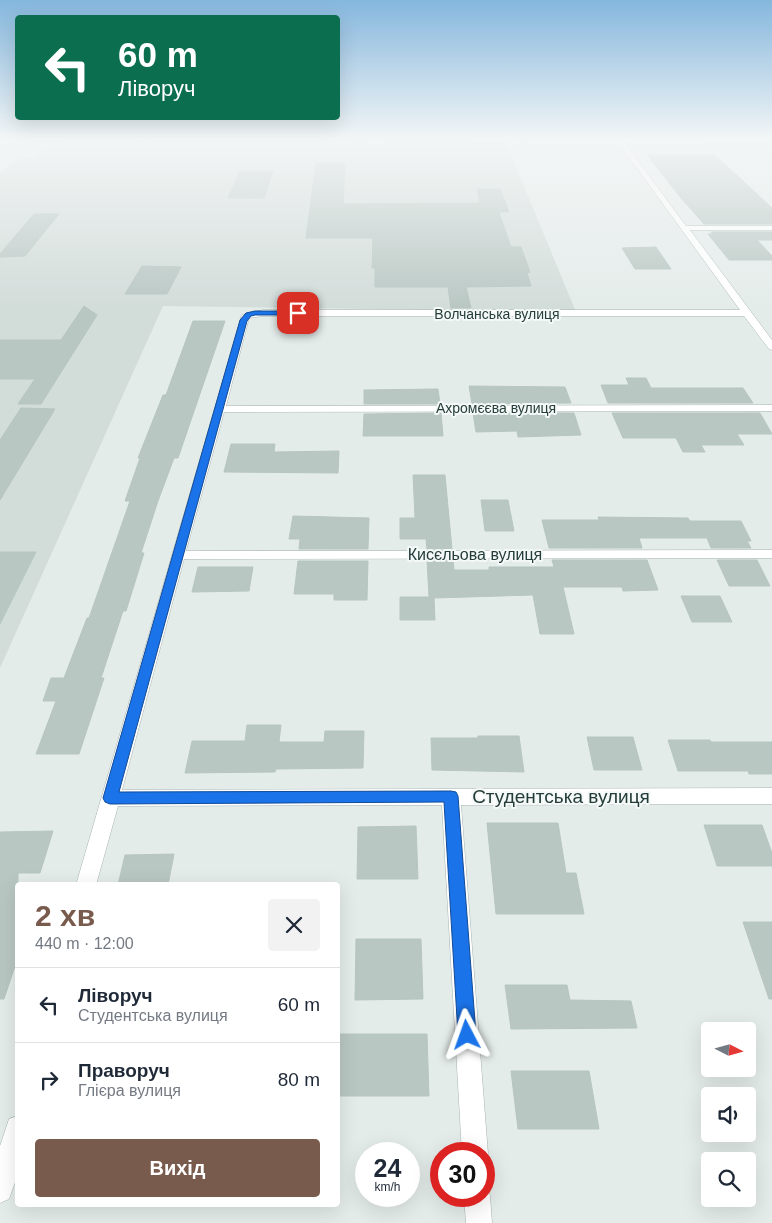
<!DOCTYPE html>
<html lang="uk">
<head>
<meta charset="utf-8">
<style>
  :root { --surface:#fff; --page:#f2f2f3; --text:#1f2937; --muted:#747a83; --line:#e0e1e3; --accent:#795b4d }
  body { margin:0; font-family:Helvetica,sans-serif; background:var(--page); color:var(--text); height:100vh; display:flex; flex-direction:column; font-size:19px; white-space:nowrap }
  * { box-sizing:border-box; margin:0 }
  p { font-size:16px; color:var(--muted) }
  .icon { flex:none; width:28px; height:28px; fill:none; stroke:currentColor; stroke-width:2; stroke-linecap:round; stroke-linejoin:round }
  .map { position:relative; flex:1; overflow:hidden }
  .panel { position:absolute; left:15px; top:882px; width:325px; height:325px; display:flex; flex-direction:column; background:var(--surface); border-radius:5px; box-shadow:0 5px 20px #0002 }
  .panel>* { flex:none }
  .guide { position:absolute; left:15px; top:15px; width:325px; height:105px; border-radius:5px; box-shadow:0 5px 20px #0002; background:#0b6e4f; color:#fff; overflow:hidden }
  .needle { width:32px; rotate:96deg }
  .tools { position:absolute; left:701px; top:1022px; display:grid; gap:10px }
  .tools a { display:grid; place-items:center; width:55px; height:55px; border-radius:5px; background:var(--surface); box-shadow:0 5px 20px #0002; font-size:25px }
  .speed { position:absolute; left:355px; top:1142px; display:flex; gap:10px; font-size:25px; font-weight:700; text-align:center }
  .speed>* { display:grid; place-content:center; width:65px; height:65px; border-radius:50%; background:var(--surface); box-shadow:0 5px 20px #0002; line-height:1 }
  .speed small { font-size:12px; font-weight:400 }
  .speed .limit { border:8px solid #d22; background:#fff; color:#111 }
  .pin { position:absolute; display:grid; place-items:center; width:42px; height:42px; color:#fff; margin:-21px; border-radius:10px; box-shadow:0 2px 8px #0006 }
  .me { position:absolute; width:55px; margin:-28px; rotate:356deg; stroke-linejoin:round; filter:drop-shadow(0 0 4px #0008) }
  .turn { display:flex; align-items:center; gap:18px; height:105px; padding:0 20px; font-size:22px }
  .turn .icon { width:65px; height:65px; stroke-width:2.5 }
  .turn b { display:block; font-size:35px; line-height:42px }
  .round { display:grid; place-items:center; flex:none; width:52px; height:52px; border-radius:5px; background:var(--page) }
  .headline { display:flex; align-items:center; justify-content:space-between; height:85px; padding:0 20px }
  h1 { font-size:30px; font-weight:800; line-height:38px; color:var(--accent) }
  .cta { display:flex; gap:10px; margin-top:auto; padding:10px 20px }
  .cta a { flex:1; height:58px; border-radius:5px; background:var(--accent); color:#fff; font-size:20px; font-weight:800; line-height:58px; text-align:center }
  ul { padding:0; list-style:none }
  li { display:flex; align-items:center; gap:15px; height:75px; padding:0 20px; border-top:1px solid var(--line) }
  li div { flex:1 }
  li b { display:block; font-size:19px }
  li em { font-style:normal }
  .map>svg:first-child { display:block }
</style>
</head>
<body>
<div class="map">
<svg width="772" height="1223" viewBox="0 0 772 1223">
  <rect width="100%" height="100%" fill="#e4ecea"/>
  <g fill="#d2dcd9">
    <path d="M73,138H371V143L67,144Z"/>
    <path d="M506,143L576,312L163,306L0,668V173L16,159L35,158L48,146Z"/>
  </g>
  <g fill="#b9c7c3" stroke="#b7c6c2">
    <path d="M647,155H715L772,208V224H704L681,198Z"/>
    <path d="M316,163H345L343,204L480,203L477,189H500L509,212H499L511,247H521L530,272L527,273L531,286L466,287L471,308H451L448,287H375V268H372L373,238H306Z"/>
    <path d="M240,171H273L264,198H228Z"/>
    <path d="M34,214H59L25,256L0,257V254Z"/>
    <path d="M711,232H772V240H757L772,256V260H729L708,234H713Z"/>
    <path d="M656,247L671,269H635L622,248Z"/>
    <path d="M142,266L181,267L167,294H125Z"/>
    <path d="M84,306L97,315L41,404H18L35,379H0V340H61Z"/>
    <path d="M193,321H225L178,458H174L158,501L141,553H144L126,611H123L101,678H104L79,754H36L56,701H43L51,678H64L87,618H89L130,501H125L140,458H138L163,395H166Z"/>
    <path d="M626,378H646L651,388H743L753,403H608L601,385H629Z"/>
    <path d="M469,386L565,387L571,403L472,404Z"/>
    <path d="M438,389L440,404H364V390Z"/>
    <path d="M21,408L55,409L0,500V440Z"/>
    <path d="M441,413L443,436H363L364,414Z"/>
    <path d="M473,413H574L581,435L518,437L517,431L476,432Z"/>
    <path d="M612,413H760L772,434H737L744,445H701L705,452H683L676,438H623Z"/>
    <path d="M231,444H275L274,452L339,451L338,473L224,472Z"/>
    <path d="M413,475H445L452,549H427L426,539H400V518H415Z"/>
    <path d="M481,500H508L514,531H485Z"/>
    <path d="M293,516L369,518L368,549H299L300,539H289Z"/>
    <path d="M598,517L688,518L690,521H741L751,541H747L751,548H711L707,538H639L642,548H549L542,520H599Z"/>
    <path d="M0,552H36L0,624Z"/>
    <path d="M427,560H453L454,570H489V567H554L552,560H647L658,590L623,591L622,587H563L574,634H540L533,595L434,598L435,620H400V597H429Z"/>
    <path d="M717,560H757L770,586H729Z"/>
    <path d="M298,561H368L367,600H334V594H294Z"/>
    <path d="M198,567H253L249,591L192,592Z"/>
    <path d="M681,596H720L732,622H692Z"/>
    <path d="M247,725H281L279,742H324L325,731H364L363,768L276,769L275,772L185,773L192,741H245Z"/>
    <path d="M478,736H519L524,772L432,770L431,738H478Z"/>
    <path d="M587,737H633L642,770H594Z"/>
    <path d="M668,740H710L711,742H772V774H749L748,771H678Z"/>
    <path d="M487,823H558L566,873H576L584,914H496Z"/>
    <path d="M704,825H762L772,853V866H717Z"/>
    <path d="M416,826L418,879H357L358,827Z"/>
    <path d="M53,831L40,873H18V957L4,999H0V832Z"/>
    <path d="M174,854L168,885H118L125,855Z"/>
    <path d="M743,922H772V999H769Z"/>
    <path d="M356,939H421L423,999L355,1000Z"/>
    <path d="M505,985H567L570,1000L631,1001L637,1028L511,1029Z"/>
    <path d="M338,1034H427L429,1096H338Z"/>
    <path d="M511,1071H589L599,1129H518Z"/>
  </g>
  <g fill="none" stroke-linecap="round" stroke-linejoin="round">
    <g stroke="#a7b4b2" stroke-width="1">
      <g id="minor">
        <path d="M513,138L772,139V143L624,142L686,226H772V230H690L772,340V350L769,349L744,316H263L249,318L226,406L772,405V411L224,412L186,551L772,550V558L184,559L122,790L772,788V804L461,805L488,1154L484,1163V1154H462L442,805L118,806L96,885H76L242,315L263,310H740L618,142H535Z"/>
        <path d="M18,1116V1174L9,1199L0,1203V1146L9,1119Z"/>
        <path d="M484,1186L486,1187L490,1196L492,1223H466L464,1196H484Z"/>
      </g>
    </g>
    <use href="#minor" fill="#fff" fill-rule="evenodd"/>
  </g>
  <linearGradient id="sky" x2="0" y2="1"><stop stop-color="#85b7dd"/><stop offset="0.45" stop-color="#f3f6f6"/><stop offset="1" stop-color="#f3f6f6" stop-opacity="0"/></linearGradient>
  <rect width="772" height="309" fill="url(#sky)"/>
  <path fill="#1a73e8" stroke="#114b97" d="M255,311H298L301,313L298,315H255L251,316L247,321L119,792L451,791L456,792L458,796L476,1035L473,1041L467,1043L461,1041L458,1035L444,802L110,804L105,802L103,798L240,320L246,313Z"/>
  <g text-anchor="middle" dominant-baseline="central" stroke-width="4" stroke-linejoin="round" paint-order="stroke">
    <g font-size="14" fill="#253d3a" stroke="#f4f9f7">
      <text x="497" y="314">Волчанська вулиця</text>
      <text x="496" y="408">Ахромєєва вулиця</text>
    </g>
    <g font-size="16" fill="#253d3a" stroke="#f4f9f7">
      <text x="475" y="554">Кисєльова вулиця</text>
    </g>
    <g font-size="19" fill="#253d3a" stroke="#f4f9f7">
      <text x="561" y="796">Студентська вулиця</text>
    </g>
  </g>
</svg>
<div class="tools">
<a><svg class="needle" viewBox="-14 -14 28 28"><path d="M0-13l5 13h-10z" fill="#e53935"/><path d="M0 13l5-13h-10z" fill="#747a83"/></svg></a>
<a><svg class="icon" aria-label="sound" viewBox="0 0 24 24"><path d="M4 9h4l5-4v14l-5-4H4zM17 9q2 3 0 6"/></svg></a>
<a><svg class="icon" aria-label="search" viewBox="0 0 24 24"><circle cx="10" cy="10" r="6"/><path d="M15 15l6 6"/></svg></a>
</div>
<div class="speed"><div>24<small>km/h</small></div><div class="limit">30</div></div>
<div class="pin" style="left:298px;top:313px;background:#d93025"><svg class="icon" aria-label="arrive" viewBox="0 0 24 24"><path d="M6 21V4h12l-3 4 3 4H6"/></svg></div>
<svg class="me" style="left:467px;top:1035px" viewBox="-20 -20 40 40"><path d="M0-17L14 15 0 8-14 15z" fill="#1a73e8" stroke="#fff" stroke-width="4"/></svg>
<div class="guide">
<div class="turn"><svg class="icon" aria-label="left" viewBox="0 0 24 24"><path d="M17 20v-9H6M10 6l-5 5 5 5"/></svg><div><b>60 m</b>Ліворуч</div></div>
</div>
<section class="panel">
<div class="headline"><div><h1>2 хв</h1><p>440 m · 12:00</p></div><a class="round"><svg class="icon" aria-label="close" viewBox="0 0 24 24"><path d="M6 6l12 12M18 6L6 18"/></svg></a></div>
<ul>
<li><svg class="icon" aria-label="left" viewBox="0 0 24 24"><path d="M17 20v-9H6M10 6l-5 5 5 5"/></svg><div><b>Ліворуч</b><p>Студентська вулиця</p></div><em>60 m</em></li>
<li><svg class="icon" aria-label="right" viewBox="0 0 24 24"><path d="M7 20v-9h11M14 6l5 5-5 5"/></svg><div><b>Праворуч</b><p>Глієра вулиця</p></div><em>80 m</em></li>
</ul>
<div class="cta"><a>Вихід</a></div>
</section>
</div>
</body>
</html>
